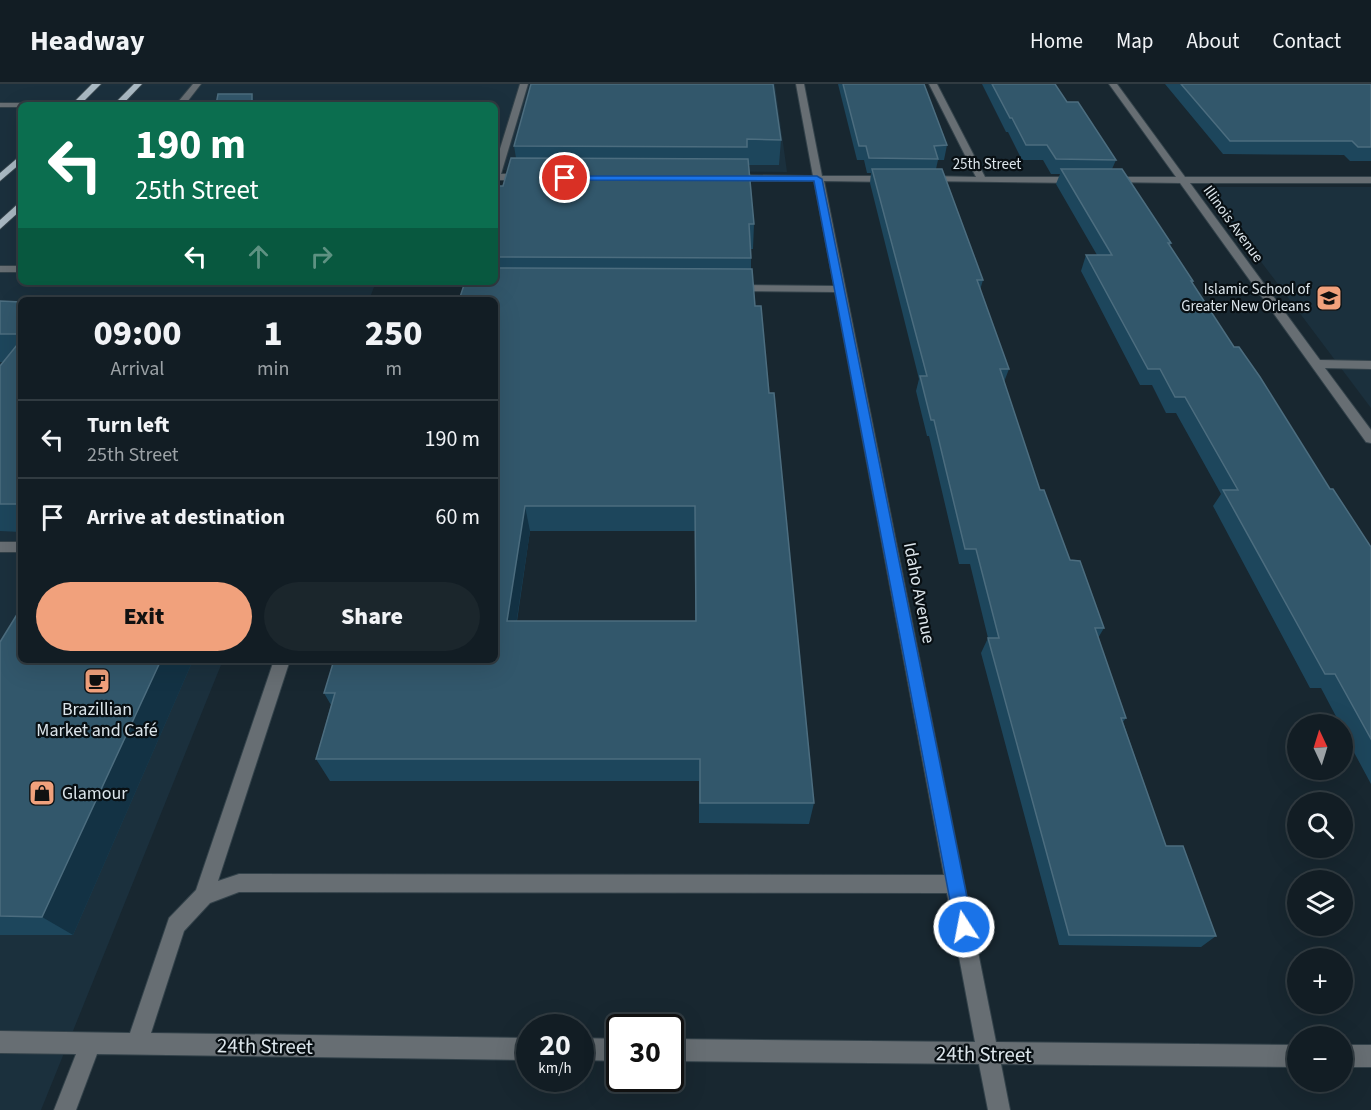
<!DOCTYPE html>
<html lang="en">
<head>
<meta charset="utf-8">
<style>
  :root { --surface:#121d24; --page:#1b262c; --text:#f1f3f6; --muted:#9ca2a6; --line:#313b41; --accent:#f1a17c }
  body { margin:0; font-family:"Source Sans 3",sans-serif; background:var(--page); color:var(--text); height:100vh; display:flex; flex-direction:column; font-size:22px; white-space:nowrap }
  * { box-sizing:border-box; margin:0 }
  p { font-size:20px; color:var(--muted) }
  .icon { flex:none; width:33px; height:33px; fill:none; stroke:currentColor; stroke-width:2; stroke-linecap:round; stroke-linejoin:round }
  .map { position:relative; flex:1; overflow:hidden }
  .side { position:absolute; left:18px; top:213px; width:480px; height:366px; display:flex; flex-direction:column; background:var(--surface); border-radius:9px; box-shadow:0 6px 24px #0002,0 0 0 2px var(--line) }
  .side>* { flex:none }
  .hud { position:absolute; left:18px; top:18px; width:480px; height:183px; border-radius:9px; box-shadow:0 6px 24px #0002,0 0 0 2px var(--line); background:#0b6e4f; color:#fff; overflow:hidden }
  .needle { width:39px; rotate:356deg }
  .tools { position:absolute; left:1287px; top:630px; display:grid; gap:12px }
  .tools a { display:grid; place-items:center; width:66px; height:66px; border-radius:50%; background:var(--surface); box-shadow:0 6px 24px #0002,0 0 0 2px var(--line); font-size:30px }
  .speed { position:absolute; left:516px; top:930px; display:flex; gap:12px; font-size:30px; font-weight:700; text-align:center }
  .speed>* { display:grid; place-content:center; width:78px; height:78px; border-radius:50%; background:var(--surface); box-shadow:0 6px 24px #0002,0 0 0 2px var(--line); line-height:1 }
  .speed small { font-size:15px; font-weight:400 }
  .speed .limit { border:3px solid #111; border-radius:9px; background:#fff; color:#111 }
  .pin { position:absolute; display:grid; place-items:center; width:51px; height:51px; color:#fff; margin:-26px; border:3px solid #fff; border-radius:50%; box-shadow:0 2px 6px #0007 }
  .me { position:absolute; width:66px; margin:-33px; rotate:349deg; stroke-linejoin:round; filter:drop-shadow(0 0 4px #0008) }
  .turn { display:flex; align-items:center; gap:21px; height:126px; padding:0 18px; font-size:27px }
  .turn .icon { width:78px; height:78px; stroke-width:2.5 }
  .turn b { display:block; font-size:42px; line-height:51px }
  .lanes { display:flex; align-items:center; height:57px; padding:0 18px; background:#0003; justify-content:center; gap:30px; direction:ltr }
  .lanes .off { opacity:.35 }
  .eta { display:flex; justify-content:space-evenly; align-items:center; height:102px; text-align:center }
  .eta b { font-size:36px; font-weight:800; line-height:42px }
  .cta { display:flex; gap:12px; margin-top:auto; padding:12px 18px }
  .cta a { flex:1; height:69px; border-radius:36px; background:var(--accent); color:#111; font-size:24px; font-weight:800; line-height:69px; text-align:center }
  .cta a+a { background:var(--page); color:var(--text) }
  ul { padding:0; list-style:none }
  li { display:flex; align-items:center; gap:18px; height:78px; padding:0 18px; border-top:2px solid var(--line) }
  li div { flex:1 }
  li b { display:block; font-size:22px }
  li em { font-style:normal }
  header { display:flex; align-items:center; gap:36px; box-sizing:border-box; height:84px; padding:0 30px; background:var(--surface); border-bottom:2px solid var(--line) }
  header strong { font-size:28px }
  nav { display:flex; gap:33px; margin-inline-start:auto; font-size:21px }
  .map>svg:first-child { display:block }
</style>
</head>
<body>
<header>
<strong>Headway</strong>
<nav><a>Home</a><a>Map</a><a>About</a><a>Contact</a></nav>
</header>
<div class="map">
<svg width="1371" height="1026" viewBox="0 0 1371 1026">
  <rect width="100%" height="100%" fill="#182730"/>
  <g fill="#1b303d">
    <path d="M0,0H775L787,88L495,86V21H21V198H376L369,216H21V576H223L41,1026H0Z"/>
    <path d="M1205,103H1371V324Z"/>
  </g>
  <g fill="none" stroke-linecap="round" stroke-linejoin="round">
    <g stroke="#33424a" stroke-width="2">
      <g id="minor">
        <path d="M193,0H201L187,18H315L319,20L113,21L117,19L178,18Z"/>
        <path d="M520,0H528L501,90H525L530,93L525,96H495V81Z"/>
        <path d="M796,0H804L822,92H891L896,95L891,98L824,97L996,958L1298,961V983L1001,980L1010,1026H988L979,980L670,977V955L975,958L947,809L239,808L210,819L184,847L151,949L530,954V976L97,970L76,1026H54L76,970L0,969V947L130,949L169,834L196,806L274,576H290L218,797L239,790L944,791L835,208L734,207L729,204L734,201L834,202L814,97H732L727,94L732,91L813,92Z"/>
        <path d="M929,0H937L985,93H1077L1082,96L1077,99L924,97L922,95L927,92L976,93Z"/>
        <path d="M1109,0H1117L1185,93H1371V99H1190L1320,276L1371,277V285L1325,284L1371,346V359L1366,358L1180,99L1107,98V94L1110,93H1176Z"/>
        <path d="M0,19H21L25,21H21V23H0Z"/>
        <rect x="0" y="182" width="21" height="6"/>
        <rect x="0" y="458" width="21" height="10"/>
        <path d="M580,954L620,955V977L580,976Z"/>
        <rect x="1342" y="961" width="29" height="22"/>
      </g>
    </g>
    <g stroke="#33424a" stroke-width="2">
      <g id="major">
        <path d="M92,0H101L80,21H71Z"/>
        <path d="M134,0H142L122,21H113Z"/>
        <path d="M21,71V79L0,97V89Z"/>
        <path d="M21,117V126L0,145V136Z"/>
      </g>
    </g>
    <use href="#minor" fill="#676e73" fill-rule="evenodd"/>
    <use href="#major" fill="#a9b9c3" fill-rule="evenodd"/>
  </g>
  <g fill="#1d465c" fill-rule="evenodd">
    <path d="M531,0L781,56L779,81H749L754,140L753,165H751V185L755,222L769,309L814,719L809,740L699,739V697H330L316,675L331,621L324,609L495,198V102H503L516,74L514,62ZM530,447H695V537H517Z"/>
    <path d="M838,0H924L947,61L944,76H938L936,85L983,196L980,206L1009,285L1004,298L1040,406L1070,476L1104,544L1098,554L1126,634L1123,638L1166,762L1216,852L1201,863L1059,861L981,569L988,554L970,480H959L929,352H927L916,307L919,295L870,99L871,89H867L864,76H857Z"/>
    <path d="M982,0H1055L1067,18L1116,76L1112,85L1171,159L1170,162L1193,197L1192,199L1234,263L1330,405L1371,463V700L1342,646V640H1340L1321,604H1310L1213,422L1221,410L1176,329H1166L1152,301H1140L1081,187L1086,171H1097L1056,100L1060,90H1051L1043,76H1022L1008,48H1006Z"/>
    <path d="M1165,0H1371V77H1350L1344,71L1223,70Z"/>
    <path d="M0,217L21,218V448L0,447V282L3,278H0Z"/>
    <path d="M0,558L21,576H193L73,851H0Z"/>
  </g>
  <g fill="#133244">
    <path d="M252,10L256,21H252Z"/>
    <path d="M525,422L530,447L513,561L507,537Z"/>
    <path d="M161,576H193L73,851L42,833Z"/>
  </g>
  <g fill="#32576b" stroke="#4c6d7f" stroke-width="1.5" fill-rule="evenodd">
    <path d="M531,0H773L781,56L747,55V63L514,62Z"/>
    <path d="M843,0H924L947,61L934,62L938,75L869,74L866,62H859Z"/>
    <path d="M992,0H1055L1067,18H1078L1116,76L1056,75L1047,61H1026L1012,34H1010Z"/>
    <path d="M1181,0H1371V63H1358L1352,57H1230Z"/>
    <path d="M218,10H252V21H216Z"/>
    <path d="M511,74L748,75L754,140H749L751,174L495,173V102H503Z"/>
    <path d="M872,85H942L983,196H977L1009,285H1000L1040,406H1044L1070,476L1080,477L1104,544H1095L1126,634H1121L1166,762H1183L1216,852L1069,851L988,554H999L976,465H965L934,336H931L920,292H927Z"/>
    <path d="M1061,85H1122L1171,159H1168L1193,197H1191L1234,263H1239L1260,293L1330,405H1333L1371,463V655L1335,590H1325L1223,406H1238L1185,313H1175L1160,285H1148L1086,171H1112Z"/>
    <path d="M495,184L752,185L755,222H761L769,309H774L814,719H700V675H316L335,609H324L334,576H495V216H459L465,198H495ZM525,422H695L696,537H507Z"/>
    <path d="M0,217L21,218V250H0Z"/>
    <path d="M21,256V420H0V282Z"/>
    <path d="M21,524V576H161L42,833L0,832V558Z"/>
  </g>
  <path fill="#1a73e8" stroke="#114b97" stroke-width="1.5" d="M562,92H817L822,95L973,843L970,849L964,851L958,849L955,843L814,97L565,96L561,94Z"/>
  <defs>
    <g id="school-square" transform="scale(1.35)"><rect x="-9" y="-9" width="18" height="18" rx="4" fill="#f1a17c" stroke="#080f13"/><path d="M0-5L7-2L0 1L-7-2ZM-4 1L0 2.5L4 1V4Q0 6-4 4Z" fill="#111"/></g>
    <g id="cafe-square" transform="scale(1.35)"><rect x="-9" y="-9" width="18" height="18" rx="4" fill="#f1a17c" stroke="#080f13"/><path d="M-5.5-4.5H6V0H3Q3 3.5 0 3.5H-2.5Q-5.5 3.5-5.5 0ZM3-3.2v2h1.7v-2ZM-6 4.5H4V6H-6Z" fill="#111"/></g>
    <g id="shop-square" transform="scale(1.35)"><rect x="-9" y="-9" width="18" height="18" rx="4" fill="#f1a17c" stroke="#080f13"/><path d="M-5-2.5h2.3a2.7 3.5 0 0 1 5.4 0H5L5.5 6h-11ZM-1.5-2.5h3a1.5 2.3 0 0 0-3 0Z" fill="#111"/></g>
  </defs>
  <g fill-rule="evenodd">
    <use href="#school-square" x="1329" y="214"/>
    <use href="#cafe-square" x="97" y="597"/>
    <use href="#shop-square" x="42" y="709"/>
  </g>
  <g text-anchor="middle" dominant-baseline="central" stroke-width="4.5" stroke-linejoin="round" paint-order="stroke">
    <g font-size="15" fill="#dce5eb" stroke="#080f13">
      <text x="987" y="80">25th Street</text>
      <text transform="translate(1233 140) rotate(54)">Illinois Avenue</text>
    </g>
    <g font-size="15" fill="#dce5eb" stroke="#080f13" text-anchor="end">
      <text x="1310" y="205">Islamic School of<tspan x="1310" dy="17">Greater New Orleans</tspan></text>
    </g>
    <g font-size="18" fill="#dce5eb" stroke="#080f13">
      <text transform="translate(919 509) rotate(79)">Idaho Avenue</text>
    </g>
    <g font-size="18" fill="#dce5eb" stroke="#080f13">
      <text x="97" y="625">Brazillian<tspan x="97" dy="21">Market and Café</tspan></text>
      <text x="62" y="709" text-anchor="start">Glamour</text>
    </g>
    <g font-size="21" fill="#dce5eb" stroke="#080f13">
      <text transform="translate(265 962) rotate(1)">24th Street</text>
      <text transform="translate(984 970) rotate(1)">24th Street</text>
    </g>
  </g>
</svg>
<div class="tools">
<a><svg class="needle" viewBox="-14 -14 28 28"><path d="M0-13l5 13h-10z" fill="#e53935"/><path d="M0 13l5-13h-10z" fill="#9ca2a6"/></svg></a>
<a><svg class="icon" aria-label="search" viewBox="0 0 24 24"><circle cx="10" cy="10" r="6"/><path d="M15 15l6 6"/></svg></a>
<a><svg class="icon" aria-label="layers" viewBox="0 0 24 24"><path d="M12 4l9 5-9 5-9-5zM3 14l9 5 9-5"/></svg></a>
<a>+</a>
<a>−</a>
</div>
<div class="speed"><div>20<small>km/h</small></div><div class="limit">30</div></div>
<div class="pin" style="left:565px;top:94px;background:#d93025"><svg class="icon" aria-label="arrive" viewBox="0 0 24 24"><path d="M6 21V4h12l-3 4 3 4H6"/></svg></div>
<svg class="me" style="left:964px;top:843px" viewBox="-20 -20 40 40"><circle r="17" fill="#1a73e8" stroke="#fff" stroke-width="3"/><path d="M0-11L8 9 0 5-8 9z" fill="#fff"/></svg>
<div class="hud">
<div class="turn"><svg class="icon" aria-label="left" viewBox="0 0 24 24"><path d="M17 20v-9H6M10 6l-5 5 5 5"/></svg><div><b>190 m</b>25th Street</div></div>
<div class="lanes"><svg class="icon" aria-label="left" viewBox="0 0 24 24"><path d="M17 20v-9H6M10 6l-5 5 5 5"/></svg><svg class="icon off" aria-label="ahead" viewBox="0 0 24 24"><path d="M12 20V5M6 11l6-6 6 6"/></svg><svg class="icon off" aria-label="right" viewBox="0 0 24 24"><path d="M7 20v-9h11M14 6l5 5-5 5"/></svg></div>
</div>
<section class="side">
<div class="eta">
<div><b>09:00</b><p>Arrival</p></div>
<div><b>1</b><p>min</p></div>
<div><b>250</b><p>m</p></div>
</div>
<ul>
<li><svg class="icon" aria-label="left" viewBox="0 0 24 24"><path d="M17 20v-9H6M10 6l-5 5 5 5"/></svg><div><b>Turn left</b><p>25th Street</p></div><em>190 m</em></li>
<li><svg class="icon" aria-label="arrive" viewBox="0 0 24 24"><path d="M6 21V4h12l-3 4 3 4H6"/></svg><div><b>Arrive at destination</b></div><em>60 m</em></li>
</ul>
<div class="cta"><a>Exit</a><a>Share</a></div>
</section>
</div>
</body>
</html>
